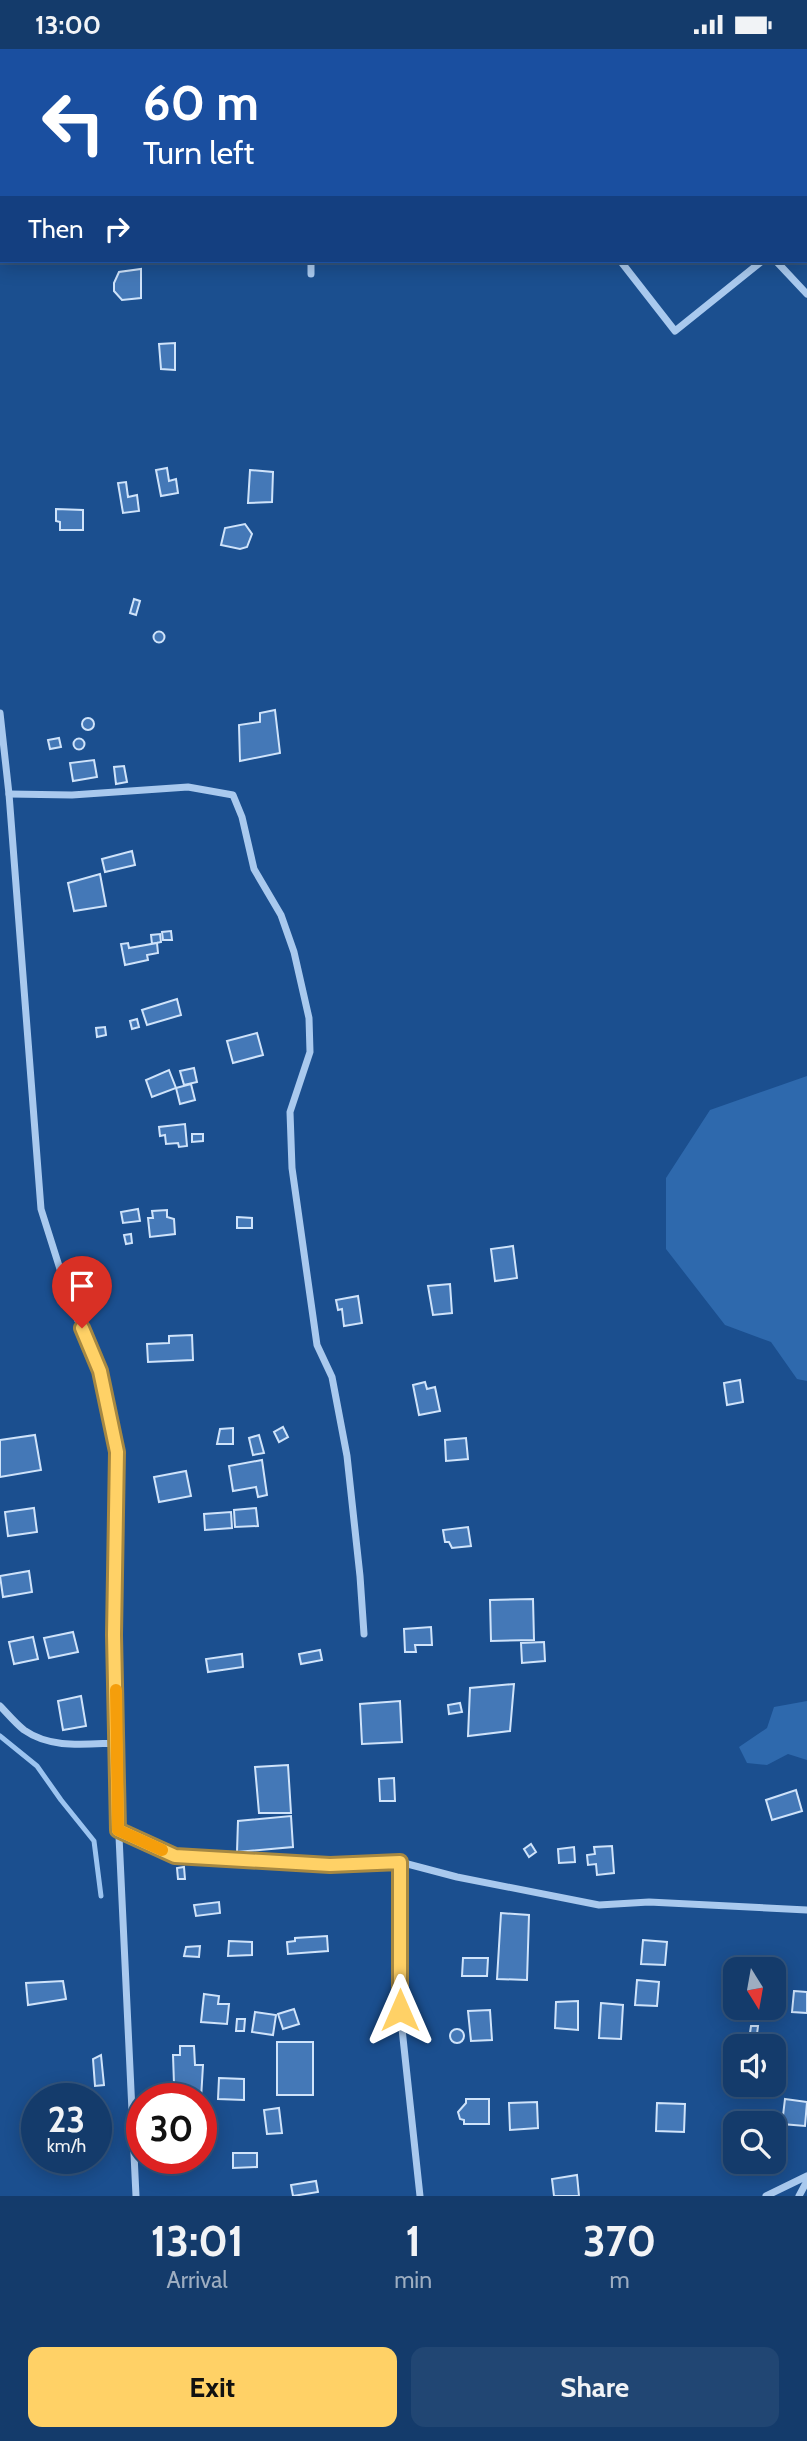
<!DOCTYPE html>
<html lang="en">
<head>
<meta charset="utf-8">
<style>
  :root { --surface:#143b6b; --page:#214673; --text:#f1f3f6; --muted:#9dadc1; --line:#33557e; --accent:#ffd166 }
  body { margin:0; font-family:Cabin,sans-serif; background:var(--page); color:var(--text); height:100vh; display:flex; flex-direction:column; font-size:26px; white-space:nowrap }
  * { box-sizing:border-box; margin:0 }
  p { font-size:23px; color:var(--muted) }
  .icon { flex:none; width:38px; height:38px; fill:none; stroke:currentColor; stroke-width:2; stroke-linecap:round; stroke-linejoin:round }
  .map { position:relative; height:2147px; overflow:hidden }
  .side { display:flex; flex-direction:column; background:var(--surface); flex:1 }
  .side>* { flex:none }
  .top-card { position:absolute; left:0px; top:0px; width:808px; height:214px; box-shadow:0 4px 18px #0003,0 0 0 2px var(--line); background:#1a4fa0; color:#fff; overflow:hidden }
  .needle { width:46px; rotate:169deg }
  .fabs { position:absolute; left:723px; top:1908px; display:grid; gap:14px }
  .fabs a { display:grid; place-items:center; width:63px; height:63px; border-radius:14px; background:var(--surface); box-shadow:0 4px 18px #0003,0 0 0 2px var(--line); font-size:35px }
  .speed { position:absolute; left:21px; top:2034px; display:flex; gap:14px; font-size:35px; font-weight:700; text-align:center }
  .speed>* { display:grid; place-content:center; width:91px; height:91px; border-radius:50%; background:var(--surface); box-shadow:0 4px 18px #0003,0 0 0 2px var(--line); line-height:1 }
  .speed small { font-size:18px; font-weight:400 }
  .speed .limit { border:10px solid #d22; background:#fff; color:#111 }
  .pin { position:absolute; display:grid; place-items:center; width:60px; height:60px; color:#fff; margin:-72px -30px; border-radius:50% 50% 50% 0; rotate:-45deg; box-shadow:0 0 7px #0007 }
  .pin .icon { rotate:45deg }
  .me { position:absolute; width:77px; margin:-38px; rotate:0deg; stroke-linejoin:round; filter:drop-shadow(0 0 5px #0008) }
  .turn { display:flex; align-items:center; gap:24px; height:147px; padding:0 28px; font-size:32px }
  .turn .icon { width:91px; height:91px; stroke-width:2.5 }
  .turn b { display:block; font-size:49px; line-height:60px }
  .then { display:flex; align-items:center; height:66px; padding:0 28px; background:#0003; gap:14px; font-size:26px }
  .eta { display:flex; justify-content:space-evenly; align-items:center; height:119px; text-align:center }
  .eta b { font-size:42px; font-weight:800; line-height:49px }
  .cta { display:flex; gap:14px; margin-top:auto; padding:14px 28px }
  .cta a { flex:1; height:80px; border-radius:14px; background:var(--accent); color:#111; font-size:28px; font-weight:800; line-height:80px; text-align:center }
  .cta a+a { background:var(--page); color:var(--text) }
  .status { display:flex; justify-content:space-between; align-items:center; height:49px; padding:0 35px; background:var(--surface); direction:ltr }
  .status svg { height:19px; fill:currentColor }
  .map>svg:first-child { display:block }
</style>
</head>
<body>
<div class="status"><b>13:00</b><svg viewBox="0 0 49 12"><path d="M0 12V9h3v3zM5 12V6h3v6zM10 12V3h3v9zM15 12V0h3v12zM26 1h20v11H26zM47 4h2v5h-2z"/></svg></div>
<div class="map">
<svg width="807" height="2147" viewBox="0 0 807 2147">
  <rect width="100%" height="100%" fill="#1b4f8f"/>
  <g fill="#2e69ad">
    <path d="M807,1027V1332L797,1330L771,1293L725,1276L666,1200V1129L710,1061Z"/>
    <path d="M807,1652V1711L788,1705L767,1716L747,1714L739,1698L767,1679L774,1658Z"/>
  </g>
  <g fill="none" stroke-linecap="round" stroke-linejoin="round">
    <g stroke="#9cc4f0" stroke-width="5">
      <path d="M776,0L777,2"/>
      <path d="M0,1687L37,1717L61,1751L94,1792L101,1847"/>
    </g>
  </g>
  <g fill="#4478b7" stroke="#cfe3fa" stroke-width="2">
    <path d="M141,220V249L122,251L114,242V234L119,223Z"/>
    <path d="M175,294V321L161,320L159,295Z"/>
    <path d="M167,419L169,432L176,430L178,444L161,447L156,421Z"/>
    <path d="M250,421L273,423L272,453L248,454Z"/>
    <path d="M126,433L128,448L137,446L139,462L123,464L118,434Z"/>
    <path d="M56,460L83,461V481H60V473L56,472Z"/>
    <path d="M245,475L252,485L247,498L240,500L221,496L225,479Z"/>
    <path d="M134,550L140,552L136,566L130,564Z"/>
    <circle cx="159" cy="588" r="5.5"/>
    <path d="M275,661L280,704L240,712L239,676L260,673V664Z"/>
    <circle cx="88" cy="675" r="6"/>
    <path d="M59,689L61,698L50,700L48,691Z"/>
    <circle cx="79" cy="695" r="5.5"/>
    <path d="M94,711L97,728L73,732L70,714Z"/>
    <path d="M124,717L127,733L116,735L114,718Z"/>
    <path d="M132,802L135,816L105,823L102,810Z"/>
    <path d="M100,825L106,857L74,862L68,834Z"/>
    <path d="M171,882L172,891H163L162,883Z"/>
    <path d="M160,885L161,893L152,895L151,886Z"/>
    <path d="M128,894L129,899L157,894L158,904L147,906L148,911L125,916L121,895Z"/>
    <path d="M177,950L181,966L147,976L142,961Z"/>
    <path d="M137,970L139,978L132,980L130,972Z"/>
    <path d="M105,978L106,986L97,988L96,979Z"/>
    <path d="M257,984L263,1006L233,1014L227,992Z"/>
    <path d="M194,1019L197,1033L184,1036L180,1022Z"/>
    <path d="M169,1021L176,1039L152,1048L146,1031Z"/>
    <path d="M191,1035L195,1051L180,1055L176,1039Z"/>
    <path d="M185,1075L187,1097L179,1098L178,1094L166,1095L165,1086L160,1087L159,1078Z"/>
    <path d="M192,1085H203V1092L192,1093Z"/>
    <path d="M138,1160L140,1172L123,1174L121,1163Z"/>
    <path d="M167,1161V1168L174,1170L175,1185L150,1188L148,1169H153L152,1162Z"/>
    <path d="M237,1168L252,1169V1179H237Z"/>
    <path d="M131,1185L132,1194L126,1195L124,1186Z"/>
    <path d="M513,1197L517,1229L495,1232L491,1200Z"/>
    <path d="M450,1235L452,1264L433,1266L428,1237Z"/>
    <path d="M358,1247L362,1274L344,1277L342,1260L338,1261L336,1251Z"/>
    <path d="M192,1286L193,1311L148,1313L147,1295L169,1294V1287Z"/>
    <path d="M740,1331L743,1353L727,1356L724,1334Z"/>
    <path d="M425,1333L427,1340L435,1338L440,1362L419,1366L413,1336Z"/>
    <path d="M283,1378L288,1388L279,1393L274,1383Z"/>
    <path d="M233,1379V1395H217L220,1380Z"/>
    <path d="M35,1386L41,1421L0,1428V1391Z"/>
    <path d="M259,1386L264,1404L253,1406L249,1389Z"/>
    <path d="M466,1389L468,1410L446,1412L445,1391Z"/>
    <path d="M262,1411L267,1446L258,1448L256,1438L233,1442L229,1417Z"/>
    <path d="M186,1422L191,1447L159,1453L154,1428Z"/>
    <path d="M34,1459L37,1483L8,1487L5,1463Z"/>
    <path d="M256,1459L258,1477L235,1478L234,1461Z"/>
    <path d="M231,1463L232,1479L205,1481L204,1465Z"/>
    <path d="M468,1478L471,1497L452,1499L449,1493H445L443,1481Z"/>
    <path d="M29,1522L32,1543L3,1548L0,1527Z"/>
    <path d="M533,1550L534,1591L491,1592L490,1551Z"/>
    <path d="M431,1578L432,1596H415L416,1603H405L404,1580Z"/>
    <path d="M73,1583L78,1603L49,1609L44,1589Z"/>
    <path d="M33,1588L38,1610L14,1615L9,1593Z"/>
    <path d="M544,1593L545,1612L522,1614L521,1594Z"/>
    <path d="M320,1601L322,1611L301,1615L299,1605Z"/>
    <path d="M242,1605L243,1618L208,1623L206,1610Z"/>
    <path d="M514,1635L510,1682L468,1687L470,1639Z"/>
    <path d="M81,1647L86,1677L63,1681L58,1652Z"/>
    <path d="M400,1652L402,1693L362,1695L360,1655Z"/>
    <path d="M460,1654L462,1663L449,1665L448,1656Z"/>
    <path d="M288,1716L291,1764H259L255,1718Z"/>
    <path d="M394,1729L395,1752H380L379,1730Z"/>
    <path d="M796,1741L802,1762L772,1771L766,1751Z"/>
    <path d="M291,1767L293,1798L237,1803L238,1772Z"/>
    <path d="M531,1795L536,1803L529,1808L524,1800Z"/>
    <path d="M612,1797L614,1824L597,1826L596,1815L588,1816L587,1806L595,1805L594,1798Z"/>
    <path d="M574,1798L575,1813L559,1814L558,1800Z"/>
    <path d="M184,1818L185,1830H178L177,1819Z"/>
    <path d="M219,1853L220,1864L196,1867L194,1856Z"/>
    <path d="M501,1864L529,1866L527,1931L497,1930Z"/>
    <path d="M327,1887L328,1902L288,1905L287,1893L295,1892V1889Z"/>
    <path d="M643,1891L667,1893L665,1916L641,1915Z"/>
    <path d="M229,1892L252,1893V1906L228,1907Z"/>
    <path d="M200,1897L199,1908L184,1907L186,1898Z"/>
    <path d="M463,1909H488L487,1927H462Z"/>
    <path d="M637,1931L659,1933L657,1957L635,1956Z"/>
    <path d="M63,1932L66,1950L28,1956L26,1934Z"/>
    <path d="M794,1942L807,1943V1964L792,1963Z"/>
    <path d="M204,1945L219,1947L218,1955H229L227,1975L201,1973Z"/>
    <path d="M578,1952V1981L555,1979L556,1953Z"/>
    <path d="M601,1954L623,1956L621,1990L599,1989Z"/>
    <path d="M294,1960L299,1975L283,1980L278,1965Z"/>
    <path d="M490,1961L492,1991L471,1992L468,1962Z"/>
    <path d="M255,1963L276,1966L273,1986L252,1983Z"/>
    <path d="M237,1970H245L244,1982H236Z"/>
    <path d="M751,1977H758L757,1985L750,1984Z"/>
    <circle cx="457" cy="1987" r="7"/>
    <rect x="277" y="1993" width="36" height="53"/>
    <path d="M180,1997H194L195,2016H203L201,2050L182,2049L181,2035H174L173,2006H180Z"/>
    <path d="M101,2006L104,2036L95,2037L93,2010Z"/>
    <path d="M219,2029L244,2030V2051L218,2050Z"/>
    <path d="M777,2029L783,2035L782,2039L775,2043L769,2037L774,2035V2030Z"/>
    <path d="M466,2050H489V2075H464V2071L460,2070L458,2063L466,2054Z"/>
    <path d="M785,2050L807,2053L805,2077L782,2075Z"/>
    <path d="M537,2053L538,2079L510,2081L509,2054Z"/>
    <path d="M657,2054L685,2055L684,2083L656,2082Z"/>
    <path d="M279,2059L282,2084L267,2085L264,2061Z"/>
    <path d="M233,2104H257V2118L233,2119Z"/>
    <path d="M577,2126L579,2147H554L552,2130Z"/>
    <path d="M316,2132L318,2143L293,2147L291,2136Z"/>
  </g>
  <g fill="none" stroke-linecap="round" stroke-linejoin="round">
    <g stroke="#a9c9ee" stroke-width="7">
      <path d="M267,0V2"/>
      <path d="M515,0L518,2"/>
      <path d="M625,212L622,214L675,282L762,212"/>
      <path d="M776,212L807,245"/>
      <path d="M311,225V212"/>
      <path d="M0,664L9,745L41,1160L72,1258L100,1322L117,1403L114,1586L117,1745L136,2147"/>
      <path d="M9,745L72,746L188,738L233,746L242,768L254,820L281,866L294,903L309,969L310,1003L290,1063L292,1119L317,1296L332,1328L347,1407L360,1527L364,1585"/>
      <path d="M0,1657C7,1664 15,1674 24,1681C51,1700 85,1695 116,1694"/>
      <path d="M118,1781L175,1807L330,1816L400,1813L457,1828L599,1856L649,1853L807,1861"/>
      <path d="M400,1813V1961L420,2147"/>
      <path d="M766,2147L807,2127"/>
      <path d="M799,2147L807,2132"/>
    </g>
  </g>
  <g fill="none" stroke-linecap="round" stroke-linejoin="round">
    <g stroke="#a68842" stroke-width="18">
      <path id="route" d="M82,1279L100,1322L117,1403L114,1586L118,1781L175,1807L330,1816L400,1813V1961"/>
    </g>
    <use href="#route" stroke="#ffd166" stroke-width="12"/>
    <path stroke="#f59e0b" stroke-width="12" d="M116,1641L118,1781L162,1801"/>
  </g>
</svg>
<div class="fabs">
<a><svg class="needle" viewBox="-14 -14 28 28"><path d="M0-13l5 13h-10z" fill="#e53935"/><path d="M0 13l5-13h-10z" fill="#9dadc1"/></svg></a>
<a><svg class="icon" aria-label="sound" viewBox="0 0 24 24"><path d="M4 9h4l5-4v14l-5-4H4zM17 9q2 3 0 6"/></svg></a>
<a><svg class="icon" aria-label="search" viewBox="0 0 24 24"><circle cx="10" cy="10" r="6"/><path d="M15 15l6 6"/></svg></a>
</div>
<div class="speed"><div>23<small>km/h</small></div><div class="limit">30</div></div>
<div class="pin" style="left:82px;top:1279px;background:#d93025"><svg class="icon" aria-label="arrive" viewBox="0 0 24 24"><path d="M6 21V4h12l-3 4 3 4H6"/></svg></div>
<svg class="me" style="left:400px;top:1961px" viewBox="-20 -20 40 40"><path d="M0-17L14 15 0 8-14 15z" fill="#ffd166" stroke="#fff" stroke-width="4"/></svg>
<div class="top-card">
<div class="turn"><svg class="icon" aria-label="left" viewBox="0 0 24 24"><path d="M17 20v-9H6M10 6l-5 5 5 5"/></svg><div><b>60 m</b>Turn left</div></div>
<div class="then">Then<svg class="icon" aria-label="right" viewBox="0 0 24 24"><path d="M7 20v-9h11M14 6l5 5-5 5"/></svg></div>
</div>
</div>
<section class="side">
<div class="eta">
<div><b>13:01</b><p>Arrival</p></div>
<div><b>1</b><p>min</p></div>
<div><b>370</b><p>m</p></div>
</div>
<div class="cta"><a>Exit</a><a>Share</a></div>
</section>
</body>
</html>
